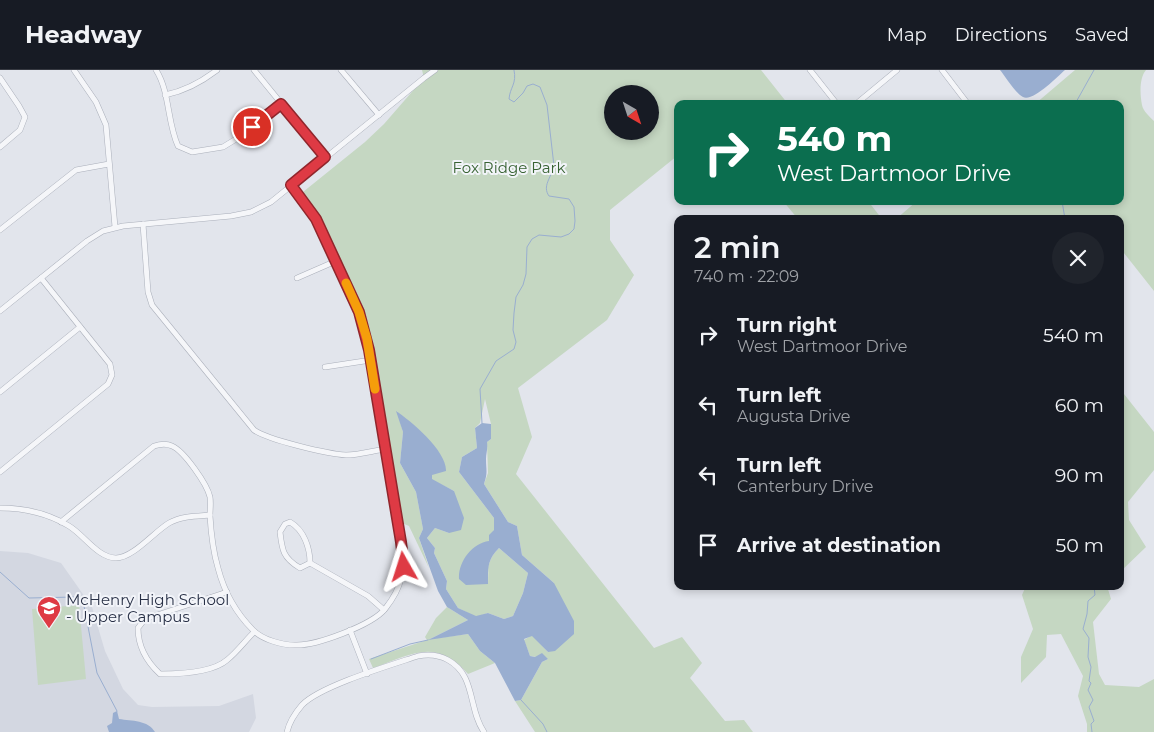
<!DOCTYPE html>
<html lang="en">
<head>
<meta charset="utf-8">
<style>
  :root { --surface:#171b24; --page:#20242c; --text:#f1f3f6; --muted:#9ea1a6; --line:#363941 }
  body { margin:0; font-family:Montserrat,sans-serif; background:var(--page); color:var(--text); height:100vh; display:flex; flex-direction:column; font-size:19px; white-space:nowrap }
  * { box-sizing:border-box; margin:0 }
  p { font-size:16px; color:var(--muted) }
  .icon { flex:none; width:28px; height:28px; fill:none; stroke:currentColor; stroke-width:2; stroke-linecap:round; stroke-linejoin:round }
  .map { position:relative; flex:1; overflow:hidden }
  .drawer { position:absolute; left:674px; top:145px; width:450px; height:375px; display:flex; flex-direction:column; background:var(--surface); border-radius:10px; box-shadow:0 2px 8px #0003 }
  .drawer>* { flex:none }
  .guide { position:absolute; left:674px; top:30px; width:450px; height:105px; border-radius:10px; box-shadow:0 2px 8px #0003; background:#0b6e4f; color:#fff; overflow:hidden }
  .needle { width:32px; rotate:141deg }
  .buttons { position:absolute; left:604px; top:15px; display:grid; gap:10px }
  .buttons a { display:grid; place-items:center; width:55px; height:55px; border-radius:50%; background:var(--surface); box-shadow:0 2px 8px #0003; font-size:25px }
  .pin { position:absolute; display:grid; place-items:center; width:42px; height:42px; color:#fff; margin:-21px; border:2px solid #fff; border-radius:50%; box-shadow:0 1px 5px #0007 }
  .me { position:absolute; width:55px; margin:-28px; rotate:354deg; stroke-linejoin:round; filter:drop-shadow(0 0 4px #0008) }
  .turn { display:flex; align-items:center; gap:18px; height:105px; padding:0 20px; font-size:22px }
  .turn .icon { width:65px; height:65px; stroke-width:2.5 }
  .turn b { display:block; font-size:35px; line-height:42px }
  .round { display:grid; place-items:center; flex:none; width:52px; height:52px; border-radius:26px; background:var(--page) }
  .summary { display:flex; align-items:center; justify-content:space-between; height:85px; padding:0 20px }
  h1 { font-size:30px; font-weight:600; line-height:38px }
  ul { padding:0; list-style:none }
  li { display:flex; align-items:center; gap:15px; height:70px; padding:0 20px }
  li div { flex:1 }
  li b { display:block; font-size:19px }
  li em { font-style:normal }
  header { display:flex; align-items:center; gap:30px; box-sizing:border-box; height:70px; padding:0 25px; background:var(--surface); border-bottom:1px solid var(--line) }
  header strong { font-size:24px }
  nav { display:flex; gap:28px; margin-inline-start:auto; font-size:18px }
  .map>svg:first-child { display:block }
</style>
</head>
<body>
<header>
<strong>Headway</strong>
<nav><a>Map</a><a>Directions</a><a>Saved</a></nav>
</header>
<div class="map">
<svg width="1154" height="662" viewBox="0 0 1154 662">
  <rect width="100%" height="100%" fill="#e2e5ec"/>
  <path fill="#d3d7e1" d="M0,481L28,483L61,493L92,537L105,581L123,619L138,635L152,637L219,636L253,624L256,648L249,662H0Z"/>
  <g fill="#c5d7c2" fill-rule="evenodd">
    <path d="M422,0H761L788,34H678L677,86L610,140V170L634,205L607,250L518,318L532,367L516,404L654,578L682,567L702,593L690,608L725,651L744,650L753,662H535L515,631L521,630L542,592L548,589L530,586L524,570L532,565L548,582L554,513L522,485L517,456L508,452L484,414L488,403L487,372L491,369V354L485,329L480,353L475,358L477,378L462,387L459,402L494,448V460L489,471L488,514C488,498 487,490 499,478L528,503L523,523L513,546L504,549L488,543L476,547L458,538L446,519L447,511L434,483L435,478L427,468L435,458L449,463L454,421L432,410V405L397,341L403,362L400,393L416,422L423,459L419,468L429,498L409,456L402,453L367,256L325,156L303,122L365,72L384,54L424,8ZM612,24H650V61H612Z"/>
    <path d="M1075,0H1146C1139,8 1140,25 1142,35C1143,41 1150,47 1154,51V221L1120,178V149H896L917,131H1120V34H1035Z"/>
    <path d="M783,131H868L882,149H798Z"/>
    <path d="M1120,319L1154,362V400L1128,432L1129,450L1146,477L1120,502Z"/>
    <path d="M1026,516H1107L1111,529L1093,552L1099,604L1105,615L1139,617L1154,609V662H1087V654L1078,626L1083,606L1061,564L1047,565L1046,587L1021,613V587L1033,559L1022,525Z"/>
    <path d="M79,535L86,609L38,615L32,539Z"/>
    <path d="M447,537L468,550L430,569L468,564L480,581L495,593L468,604C436,567 412,584 373,598L369,589L427,570L425,567L436,548Z"/>
  </g>
  <g fill="#99aed0">
    <path d="M1000,0H1065C1057,7 1033,32 1023,27C1016,24 1005,6 1000,0Z"/>
    <path d="M396,341C411,351 447,381 446,401L432,405V409L454,421L464,448L461,460L449,463L435,458L427,468L435,478L434,483L447,511L446,519L458,538L476,546L488,543L504,549L513,546L523,523L528,503L499,478C487,490 488,498 488,514L466,515L459,509C458,492 472,473 489,471V465L494,460V448L459,402L462,387L477,378L475,358L482,353L491,354V369L487,372C488,379 486,383 486,389C486,401 488,402 484,414L508,452L517,456L522,485L554,513L574,551V564L555,581L548,582L532,566L524,569L530,586L535,587L542,583L548,589L542,592L521,630L515,631L495,593L480,581L468,564L428,570L468,550L447,537L438,521L419,468L423,459L416,422L400,393L403,362Z"/>
    <path d="M117,641L119,649C132,651 148,650 155,662H109L107,656L112,653L113,643Z"/>
  </g>
  <g fill="none" stroke-linecap="round" stroke-linejoin="round">
    <g stroke="#99aed0" stroke-width="1">
      <path d="M1075,34L1094,0"/>
      <path d="M1062,131L1065,149"/>
      <path d="M482,353L480,319L496,291L514,279L516,272L513,260L514,243L516,227L523,215L526,204L527,177L532,169L539,165L561,167L569,164L574,159L575,151L574,137L569,129L549,126C542,116 551,108 554,96L547,35L540,17L533,14L527,16L523,23L514,32L509,29C510,17 517,14 514,0"/>
      <path d="M0,502L29,528L75,527L84,536L97,603L117,641"/>
      <path d="M371,589L410,574L428,570"/>
      <path d="M521,630L543,654L547,662"/>
      <path d="M1092,662L1091,654L1094,651L1089,637L1093,630L1088,620L1091,613L1089,611L1091,597L1088,587L1089,568L1083,559L1087,544L1088,531L1095,525L1094,516"/>
    </g>
    <g stroke="#aaafba" stroke-width="6">
      <g id="street">
        <path d="M74,0L96,32L106,55L115,157"/>
        <path d="M156,0C170,22 167,52 178,76L192,82L223,77L241,66L281,34"/>
        <path d="M254,0L325,87"/>
        <path d="M341,0L379,45"/>
        <path d="M810,0L837,34"/>
        <path d="M942,0L968,34"/>
        <path d="M0,8L19,36L25,47L20,60L0,77"/>
        <path d="M165,25C185,21 200,13 217,0"/>
        <path d="M856,34L897,0"/>
        <path d="M143,154L148,222L152,235L254,360C268,370 328,384 346,385C358,385 372,381 385,379"/>
        <path d="M0,160L76,100L109,94"/>
        <path d="M297,208L336,191"/>
        <path d="M0,241L87,171L103,161L123,156L231,146L251,142L271,132L424,8L435,0"/>
        <path d="M325,297L371,290"/>
        <path d="M0,322L80,257"/>
        <path d="M0,402L108,314L112,305L110,294L41,208"/>
        <path d="M0,438C24,438 49,444 69,456C84,465 98,488 116,488C133,488 154,462 169,453C181,446 197,446 210,445"/>
        <path d="M61,452L154,376C160,374 166,373 172,376C184,381 207,414 210,427C211,433 210,439 210,446C211,463 213,481 218,498C224,521 236,543 253,560C263,570 282,575 295,575C316,576 372,555 385,539C404,515 404,501 401,471L367,269L359,242L325,165L316,149L291,115"/>
        <path d="M290,452C304,460 310,478 310,493L300,498C283,488 282,480 280,462L285,454Z"/>
        <path d="M310,493L368,526L384,540"/>
        <path d="M227,522L145,549L138,558C138,576 147,592 160,604C180,604 212,603 227,590C237,582 245,571 254,562"/>
        <path d="M350,560L367,604"/>
        <path d="M287,662C289,653 296,642 302,635C320,616 391,595 418,586C429,584 439,585 448,590C476,605 468,639 484,662"/>
      </g>
    </g>
    <use href="#street" stroke="#f5f6f9" stroke-width="5"/>
  </g>
  <g fill="none" stroke-linecap="round" stroke-linejoin="round">
    <g stroke="#90262c" stroke-width="12">
      <path id="route" d="M252,57L281,34L325,87L291,115L316,149L359,242L369,280L401,472L404,497"/>
    </g>
    <use href="#route" stroke="#de3a44" stroke-width="9"/>
    <path stroke="#f59e0b" stroke-width="9" d="M346,213L359,242L367,269L375,319"/>
  </g>
  <defs>
    <g id="school-pin" transform="scale(1.25)"><path d="M0 17L-7.5 6A9.5 9.5 0 1 1 7.5 6Z" fill="#de3a44" stroke="#f2f4f9"/><path d="M0-5L7-2L0 1L-7-2ZM-4 1L0 2.5L4 1V4Q0 6-4 4Z" fill="#fff"/></g>
  </defs>
  <g fill-rule="evenodd">
    <use href="#school-pin" x="49" y="538"/>
  </g>
  <g text-anchor="middle" dominant-baseline="central" stroke-width="4" stroke-linejoin="round" paint-order="stroke">
    <g font-size="15" fill="#386333" stroke="#f2f4f9">
      <text x="509" y="97">Fox Ridge Park</text>
    </g>
    <g font-size="15" fill="#283046" stroke="#f2f4f9" text-anchor="start">
      <text x="66" y="529">McHenry High School<tspan x="66" dy="17">- Upper Campus</tspan></text>
    </g>
  </g>
</svg>
<div class="buttons">
<a><svg class="needle" viewBox="-14 -14 28 28"><path d="M0-13l5 13h-10z" fill="#e53935"/><path d="M0 13l5-13h-10z" fill="#9ea1a6"/></svg></a>
</div>
<div class="pin" style="left:252px;top:57px;background:#d93025"><svg class="icon" aria-label="arrive" viewBox="0 0 24 24"><path d="M6 21V4h12l-3 4 3 4H6"/></svg></div>
<svg class="me" style="left:404px;top:497px" viewBox="-20 -20 40 40"><path d="M0-17L14 15 0 8-14 15z" fill="#de3a44" stroke="#fff" stroke-width="4"/></svg>
<div class="guide">
<div class="turn"><svg class="icon" aria-label="right" viewBox="0 0 24 24"><path d="M7 20v-9h11M14 6l5 5-5 5"/></svg><div><b>540 m</b>West Dartmoor Drive</div></div>
</div>
<section class="drawer">
<div class="summary"><div><h1>2 min</h1><p>740 m · 22:09</p></div><a class="round"><svg class="icon" aria-label="close" viewBox="0 0 24 24"><path d="M6 6l12 12M18 6L6 18"/></svg></a></div>
<ul>
<li><svg class="icon" aria-label="right" viewBox="0 0 24 24"><path d="M7 20v-9h11M14 6l5 5-5 5"/></svg><div><b>Turn right</b><p>West Dartmoor Drive</p></div><em>540 m</em></li>
<li><svg class="icon" aria-label="left" viewBox="0 0 24 24"><path d="M17 20v-9H6M10 6l-5 5 5 5"/></svg><div><b>Turn left</b><p>Augusta Drive</p></div><em>60 m</em></li>
<li><svg class="icon" aria-label="left" viewBox="0 0 24 24"><path d="M17 20v-9H6M10 6l-5 5 5 5"/></svg><div><b>Turn left</b><p>Canterbury Drive</p></div><em>90 m</em></li>
<li><svg class="icon" aria-label="arrive" viewBox="0 0 24 24"><path d="M6 21V4h12l-3 4 3 4H6"/></svg><div><b>Arrive at destination</b></div><em>50 m</em></li>
</ul>
</section>
</div>
</body>
</html>
